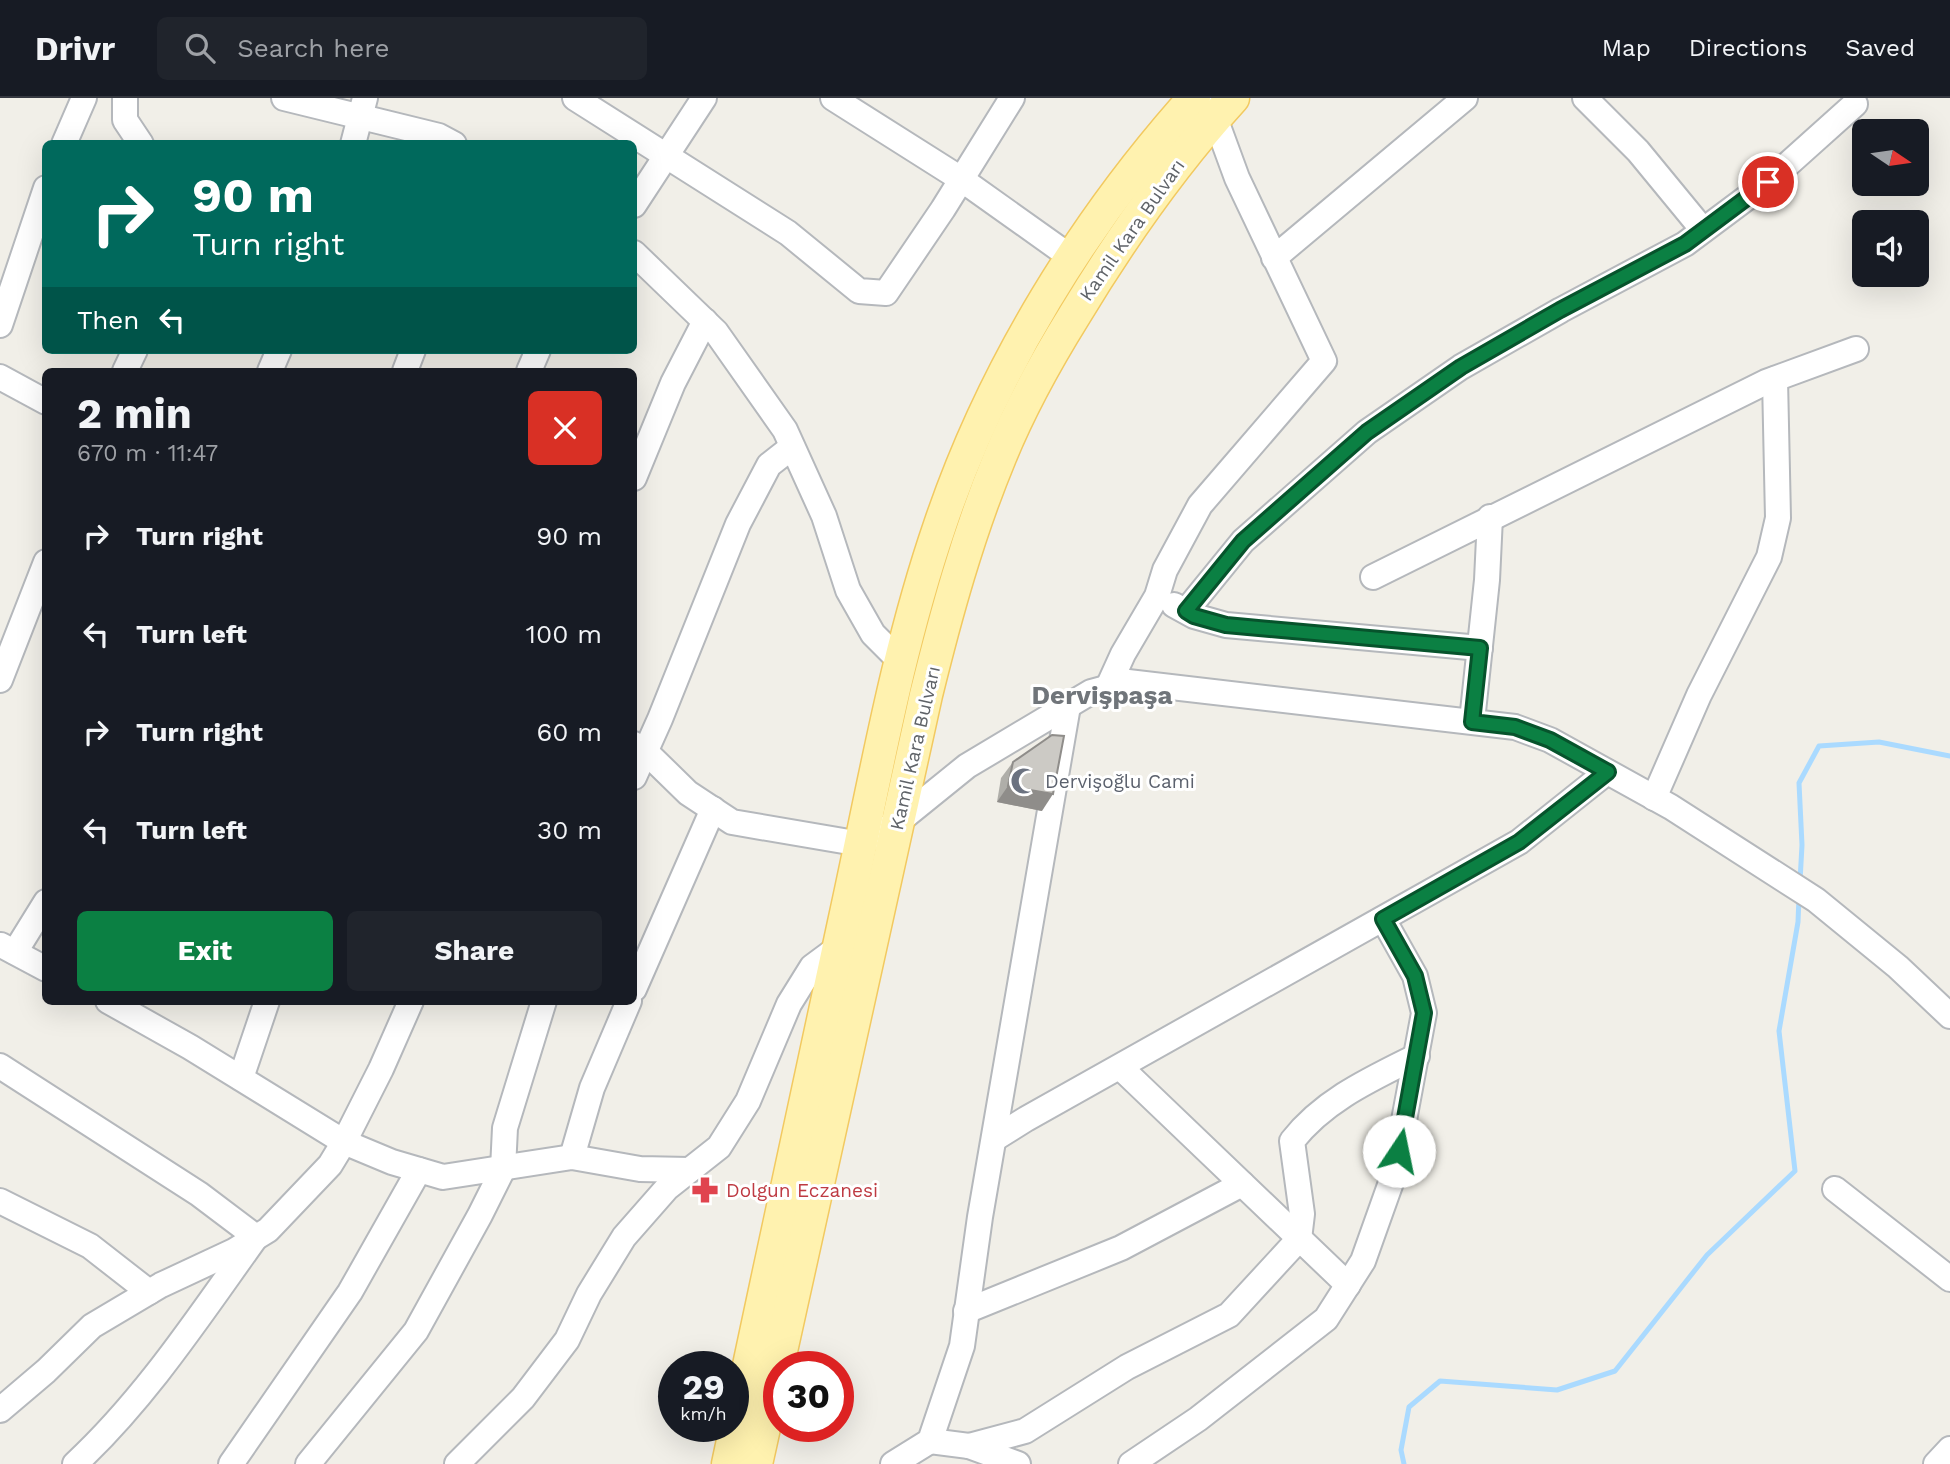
<!DOCTYPE html>
<html lang="en">
<head>
<meta charset="utf-8">
<style>
  :root { --surface:#171b24; --page:#20242c; --text:#f1f3f6; --muted:#9ea1a6; --line:#363941; --accent:#0b8043 }
  body { margin:0; font-family:"Work Sans",sans-serif; background:var(--page); color:var(--text); height:100vh; display:flex; flex-direction:column; font-size:26px; white-space:nowrap }
  * { box-sizing:border-box; margin:0 }
  p { font-size:23px; color:var(--muted) }
  .icon { flex:none; width:38px; height:38px; fill:none; stroke:currentColor; stroke-width:2; stroke-linecap:round; stroke-linejoin:round }
  .map { position:relative; flex:1; overflow:hidden }
  .side { position:absolute; left:42px; top:270px; width:595px; height:637px; display:flex; flex-direction:column; background:var(--surface); border-radius:10px; box-shadow:0 7px 28px #0002 }
  .side>* { flex:none }
  .top-card { position:absolute; left:42px; top:42px; width:595px; height:214px; border-radius:10px; box-shadow:0 7px 28px #0002; background:#00695c; color:#fff; overflow:hidden }
  .needle { width:46px; rotate:103deg }
  .controls { position:absolute; left:1852px; top:21px; display:grid; gap:14px }
  .controls a { display:grid; place-items:center; width:77px; height:77px; border-radius:10px; background:var(--surface); box-shadow:0 7px 28px #0002; font-size:35px }
  .speed { position:absolute; left:658px; top:1253px; display:flex; gap:14px; font-size:35px; font-weight:700; text-align:center }
  .speed>* { display:grid; place-content:center; width:91px; height:91px; border-radius:50%; background:var(--surface); box-shadow:0 7px 28px #0002; line-height:1 }
  .speed small { font-size:18px; font-weight:400 }
  .speed .limit { border:10px solid #d22; background:#fff; color:#111 }
  .pin { position:absolute; display:grid; place-items:center; width:60px; height:60px; color:#fff; margin:-30px; border:4px solid #fff; border-radius:50%; box-shadow:0 2px 7px #0007 }
  .me { position:absolute; width:77px; margin:-38px; rotate:11deg; stroke-linejoin:round; filter:drop-shadow(0 0 5px #0008) }
  .turn { display:flex; align-items:center; gap:24px; height:147px; padding:0 35px; font-size:32px }
  .turn .icon { width:91px; height:91px; stroke-width:2.5 }
  .turn b { display:block; font-size:49px; line-height:60px }
  .then { display:flex; align-items:center; height:66px; padding:0 35px; background:#0003; gap:14px; font-size:26px }
  .round { display:grid; place-items:center; flex:none; width:74px; height:74px; border-radius:10px; background:var(--page) }
  .overview { display:flex; align-items:center; justify-content:space-between; height:119px; padding:0 35px }
  h1 { font-size:42px; font-weight:700; line-height:52px }
  .primary-button { display:flex; gap:14px; margin-top:auto; padding:14px 35px }
  .primary-button a { flex:1; height:80px; border-radius:10px; background:var(--accent); color:#fff; font-size:28px; font-weight:700; line-height:80px; text-align:center }
  .primary-button a+a { background:var(--page); color:var(--text) }
  ul { padding:0; list-style:none }
  li { display:flex; align-items:center; gap:21px; height:98px; padding:0 35px }
  li div { flex:1 }
  li b { display:block; font-size:26px }
  li em { font-style:normal }
  header { display:flex; align-items:center; gap:42px; box-sizing:border-box; height:98px; padding:0 35px; background:var(--surface); border-bottom:2px solid var(--line) }
  header strong { font-size:33px }
  nav { display:flex; gap:38px; margin-inline-start:auto; font-size:24px }
  .search { width:490px; height:63px; background:var(--page); display:flex; align-items:center; gap:18px; box-sizing:border-box; padding:0 24px; border-radius:10px; color:var(--muted); font-size:26px }
  .map>svg:first-child { display:block }
</style>
</head>
<body>
<header>
<strong>Drivr</strong>
<div class="search"><svg class="icon" aria-label="search" viewBox="0 0 24 24"><circle cx="10" cy="10" r="6"/><path d="M15 15l6 6"/></svg>Search here</div>
<nav><a>Map</a><a>Directions</a><a>Saved</a></nav>
</header>
<div class="map">
<svg width="1950" height="1366" viewBox="0 0 1950 1366">
  <rect width="100%" height="100%" fill="#f1efe8"/>
  <path fill="#c5e8c5" d="M1168,56L1112,131L1068,196L1036,252L965,408L944,470L927,532L896,663L892,662L925,523L965,395L1011,293L1098,141Z"/>
  <g fill="none" stroke-linecap="round" stroke-linejoin="round">
    <g stroke="#aadaff" stroke-width="5">
      <path d="M1800,783L1802,747L1799,685L1819,648L1879,644L1950,658"/>
      <path d="M1404,1366L1401,1352L1409,1309L1440,1283L1557,1292L1615,1273L1707,1157L1795,1073L1779,933L1798,824L1799,799"/>
    </g>
    <g stroke="#b5b8bc" stroke-width="28">
      <g id="minor">
        <path d="M125,0V22L141,46"/>
        <path d="M284,0L439,38L454,46"/>
        <path d="M575,0L788,135L859,193L886,195L943,111L1012,0"/>
        <path d="M833,0L961,81L1072,160"/>
        <path d="M1585,0L1638,53L1703,132"/>
        <path d="M64,46L84,0"/>
        <path d="M353,46L365,0"/>
        <path d="M634,107L704,0"/>
        <path d="M634,155L716,234L785,332L824,418L848,492L873,536L902,565"/>
        <path d="M1274,160L1465,0"/>
        <path d="M0,227L46,90"/>
        <path d="M125,273L135,252"/>
        <path d="M270,273L279,252"/>
        <path d="M405,273L413,252"/>
        <path d="M529,273L538,252"/>
        <path d="M0,279L46,304"/>
        <path d="M634,380L673,285L705,223"/>
        <path d="M1373,479L1766,284L1856,251"/>
        <path d="M1174,507L1194,518L1226,527L1480,550"/>
        <path d="M1186,513L1243,443L1367,334L1461,269L1561,212L1685,146L1768,84L1855,6"/>
        <path d="M0,582L46,464"/>
        <path d="M1108,589L1123,556L1157,498L1165,472L1200,407L1324,263L1237,80L1215,20L1213,4"/>
        <path d="M1472,623L1487,482L1490,419"/>
        <path d="M634,646L645,653L688,695L732,724L861,746L899,723L967,668L1091,594L1128,584L1515,629L1550,642L1671,709L1816,802L1898,869L1950,918"/>
        <path d="M634,679L660,621L738,426L769,367L792,349"/>
        <path d="M1654,700L1699,597L1769,459L1778,420L1775,281"/>
        <path d="M1,847L46,871"/>
        <path d="M15,854L46,804"/>
        <path d="M634,891L713,711"/>
        <path d="M108,903L190,949L344,1044L392,1064L443,1079L572,1059L640,1071L689,1072"/>
        <path d="M0,968L199,1096L256,1139C200,1217 146,1300 75,1366"/>
        <path d="M1120,969L1348,1187"/>
        <path d="M241,980L267,903"/>
        <path d="M994,1041L1026,1021L1519,744L1607,674"/>
        <path d="M572,1059L592,990L629,903"/>
        <path d="M1835,1091L1950,1181"/>
        <path d="M0,1103L90,1148L149,1194"/>
        <path d="M966,1213L1121,1150L1242,1086"/>
        <path d="M0,1312L46,1273L92,1228L161,1187L234,1153L268,1132L330,1067L344,1044L381,971L411,903"/>
        <path d="M930,1343L969,1348L1018,1366"/>
        <path d="M969,1348L1025,1333L1127,1269L1229,1217L1299,1141L1302,1116L1292,1043C1324,1002 1371,981 1417,958"/>
        <path d="M231,1366L350,1194L419,1072"/>
        <path d="M308,1366L416,1233L480,1117L503,1071L505,1030L544,903"/>
        <path d="M457,1366L523,1300L567,1242L589,1196L624,1139L667,1090L719,1049L748,1003L789,906L812,869L839,849"/>
        <path d="M893,1366L930,1343L962,1248L980,1119L1068,608"/>
        <path d="M1131,1366L1198,1321L1326,1221L1363,1163L1394,1076L1424,915L1415,878L1383,821"/>
        <path d="M1936,1366L1950,1351"/>
      </g>
    </g>
    <g stroke="#f2c960" stroke-width="35">
      <g id="major">
        <path d="M728,1366C767,1184 805,1002 845,820C874,688 896,555 940,427C993,270 1084,123 1194,0"/>
        <path d="M756,1366L926,597C946,516 968,436 1000,359C1020,310 1046,263 1074,218C1121,140 1172,67 1233,0"/>
      </g>
    </g>
    <use href="#minor" stroke="#fff" stroke-width="24"/>
    <use href="#major" stroke="#fff2af" stroke-width="32"/>
  </g>
  <path fill="#afaea9" d="M1013,664L1042,713L997,704L1001,680Z"/>
  <path fill="#8f8d8a" d="M1008,688L1053,696L1042,713L997,704Z"/>
  <path fill="#cccac5" stroke="#8f8d8a" stroke-width="2" d="M1052,637L1064,638L1053,696L1008,688L1013,664Z"/>
  <g fill="none" stroke-linecap="round" stroke-linejoin="round">
    <g stroke="#07532c" stroke-width="18">
      <path id="route" d="M1399,1053L1424,915L1415,878L1383,821L1519,744L1608,674L1550,642L1515,629L1472,624L1480,550L1226,527L1194,518L1186,513L1243,443L1367,334L1461,269L1560,212L1685,146L1768,84"/>
    </g>
    <use href="#route" stroke="#0b8043" stroke-width="12"/>
  </g>
  <defs>
    <g id="mosque-bare" transform="scale(2.1)"><path d="M3.5-4.9A6 6 0 1 0 3.5 4.9A5 5 0 1 1 3.5-4.9Z" fill="#6b7280" stroke="#fff" stroke-width="2.5" paint-order="stroke"/></g>
    <g id="pharmacy-bare" transform="scale(2.1)"><path d="M-2-6h4v4h4v4h-4v4h-4v-4h-4v-4h4Z" fill="#e0444e" stroke="#fff" stroke-width="2.5" paint-order="stroke"/></g>
  </defs>
  <g fill-rule="evenodd">
    <use href="#mosque-bare" x="1024" y="683"/>
    <use href="#pharmacy-bare" x="705" y="1092"/>
  </g>
  <g text-anchor="middle" dominant-baseline="central" stroke-width="6" stroke-linejoin="round" paint-order="stroke">
    <g font-size="19" fill="#5f6368" stroke="#fff">
      <text transform="translate(1132 132) rotate(-55)">Kamil Kara Bulvarı</text>
      <text transform="translate(915 650) rotate(-77)">Kamil Kara Bulvarı</text>
    </g>
    <g font-size="19" fill="#5b616d" stroke="#fff" text-anchor="start">
      <text x="1045" y="683">Dervişoğlu Cami</text>
    </g>
    <g font-size="19" fill="#be3a42" stroke="#fff" text-anchor="start">
      <text x="726" y="1092">Dolgun Eczanesi</text>
    </g>
    <g font-size="26" font-weight="bold" fill="#70757a" stroke="#fff">
      <text x="1102" y="597">Dervişpaşa</text>
    </g>
  </g>
</svg>
<div class="controls">
<a><svg class="needle" viewBox="-14 -14 28 28"><path d="M0-13l5 13h-10z" fill="#e53935"/><path d="M0 13l5-13h-10z" fill="#9ea1a6"/></svg></a>
<a><svg class="icon" aria-label="sound" viewBox="0 0 24 24"><path d="M4 9h4l5-4v14l-5-4H4zM17 9q2 3 0 6"/></svg></a>
</div>
<div class="speed"><div>29<small>km/h</small></div><div class="limit">30</div></div>
<div class="pin" style="left:1768px;top:84px;background:#d93025"><svg class="icon" aria-label="arrive" viewBox="0 0 24 24"><path d="M6 21V4h12l-3 4 3 4H6"/></svg></div>
<svg class="me" style="left:1399px;top:1053px" viewBox="-20 -20 40 40"><circle r="19" fill="#fff"/><path d="M0-13L10 11 0 6-10 11z" fill="#0b8043"/></svg>
<div class="top-card">
<div class="turn"><svg class="icon" aria-label="right" viewBox="0 0 24 24"><path d="M7 20v-9h11M14 6l5 5-5 5"/></svg><div><b>90 m</b>Turn right</div></div>
<div class="then">Then<svg class="icon" aria-label="left" viewBox="0 0 24 24"><path d="M17 20v-9H6M10 6l-5 5 5 5"/></svg></div>
</div>
<section class="side">
<div class="overview"><div><h1>2 min</h1><p>670 m · 11:47</p></div><a class="round" style="background:#d93025;color:#fff"><svg class="icon" aria-label="close" viewBox="0 0 24 24"><path d="M6 6l12 12M18 6L6 18"/></svg></a></div>
<ul>
<li><svg class="icon" aria-label="right" viewBox="0 0 24 24"><path d="M7 20v-9h11M14 6l5 5-5 5"/></svg><div><b>Turn right</b></div><em>90 m</em></li>
<li><svg class="icon" aria-label="left" viewBox="0 0 24 24"><path d="M17 20v-9H6M10 6l-5 5 5 5"/></svg><div><b>Turn left</b></div><em>100 m</em></li>
<li><svg class="icon" aria-label="right" viewBox="0 0 24 24"><path d="M7 20v-9h11M14 6l5 5-5 5"/></svg><div><b>Turn right</b></div><em>60 m</em></li>
<li><svg class="icon" aria-label="left" viewBox="0 0 24 24"><path d="M17 20v-9H6M10 6l-5 5 5 5"/></svg><div><b>Turn left</b></div><em>30 m</em></li>
</ul>
<div class="primary-button"><a>Exit</a><a>Share</a></div>
</section>
</div>
</body>
</html>
